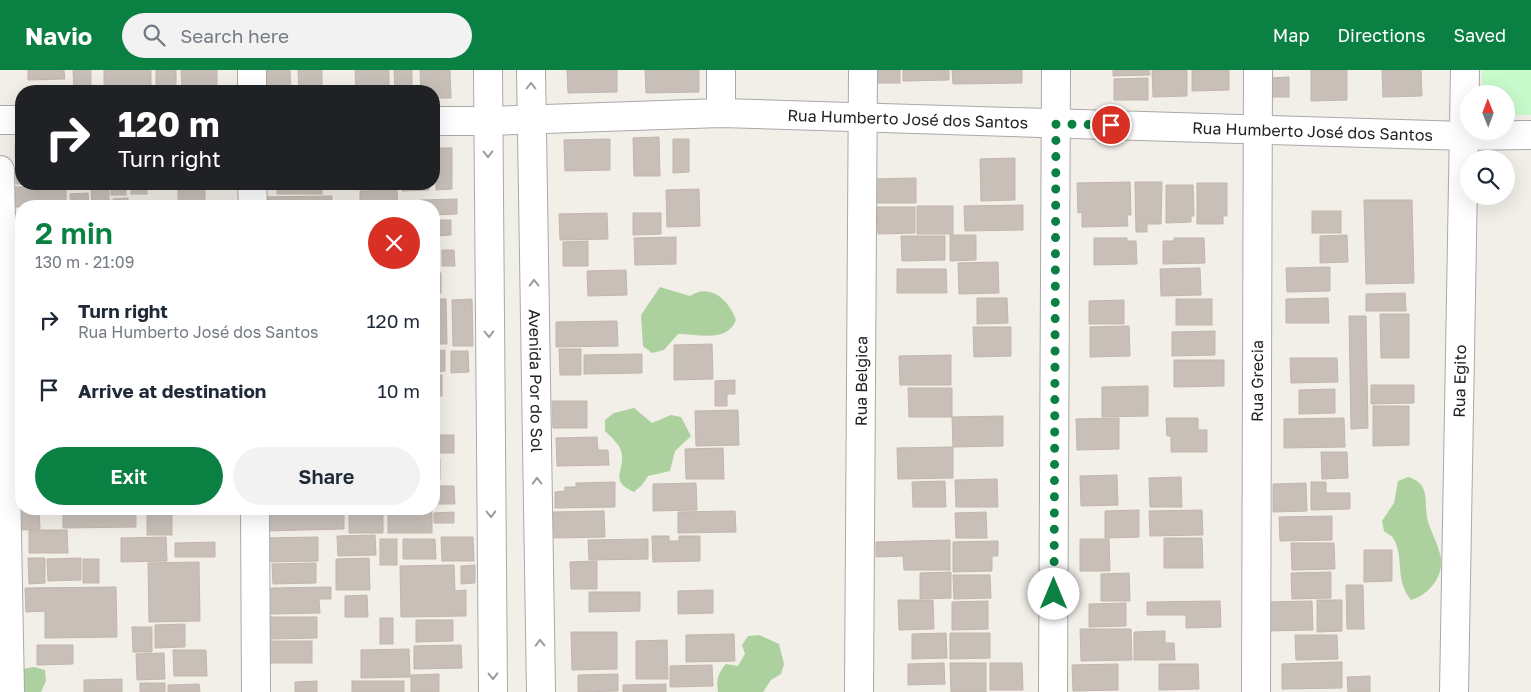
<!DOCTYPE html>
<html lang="en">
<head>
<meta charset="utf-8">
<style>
  :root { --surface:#fff; --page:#f2f2f3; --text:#1f2937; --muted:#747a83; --accent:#0b8043 }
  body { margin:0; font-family:"Golos Text",sans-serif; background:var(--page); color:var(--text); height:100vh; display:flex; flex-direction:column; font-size:19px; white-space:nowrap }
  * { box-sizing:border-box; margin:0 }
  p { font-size:16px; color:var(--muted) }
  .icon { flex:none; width:28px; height:28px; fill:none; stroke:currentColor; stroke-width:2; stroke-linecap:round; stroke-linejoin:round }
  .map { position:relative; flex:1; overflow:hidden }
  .details { position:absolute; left:15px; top:130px; width:425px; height:315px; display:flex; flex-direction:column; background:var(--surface); border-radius:20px; box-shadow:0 5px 20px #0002 }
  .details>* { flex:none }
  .hud { position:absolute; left:15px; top:15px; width:425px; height:105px; border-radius:20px; box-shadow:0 5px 20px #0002; background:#202124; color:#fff; overflow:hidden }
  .needle { width:32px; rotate:359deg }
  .buttons { position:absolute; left:1460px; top:15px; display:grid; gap:10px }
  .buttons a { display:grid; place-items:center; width:55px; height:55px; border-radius:50%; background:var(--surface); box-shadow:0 5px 20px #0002; font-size:25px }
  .pin { position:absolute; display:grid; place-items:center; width:42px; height:42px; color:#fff; margin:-21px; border:2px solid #fff; border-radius:50%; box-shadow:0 1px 5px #0007 }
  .me { position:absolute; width:55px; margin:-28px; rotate:0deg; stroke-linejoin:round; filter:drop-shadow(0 0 4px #0008) }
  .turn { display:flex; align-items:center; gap:18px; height:105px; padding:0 20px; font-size:22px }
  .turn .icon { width:65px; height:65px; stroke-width:2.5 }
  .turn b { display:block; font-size:35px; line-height:42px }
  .round { display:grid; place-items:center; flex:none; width:52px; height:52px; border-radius:26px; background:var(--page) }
  .summary { display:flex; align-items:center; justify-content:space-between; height:85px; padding:0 20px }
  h1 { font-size:30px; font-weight:600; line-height:38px; color:var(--accent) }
  .cta { display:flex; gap:10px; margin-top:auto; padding:10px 20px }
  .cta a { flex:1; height:58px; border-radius:30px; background:var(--accent); color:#fff; font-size:20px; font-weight:600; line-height:58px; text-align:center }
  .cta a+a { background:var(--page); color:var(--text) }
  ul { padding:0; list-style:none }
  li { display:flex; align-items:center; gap:15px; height:70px; padding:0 20px }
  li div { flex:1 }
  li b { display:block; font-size:19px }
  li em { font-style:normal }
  header { display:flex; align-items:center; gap:30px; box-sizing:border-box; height:70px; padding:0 25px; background:var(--accent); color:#fff }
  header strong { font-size:24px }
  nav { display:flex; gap:28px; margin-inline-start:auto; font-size:18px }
  .search { width:350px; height:45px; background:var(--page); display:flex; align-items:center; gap:12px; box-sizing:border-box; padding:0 18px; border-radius:28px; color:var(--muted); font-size:19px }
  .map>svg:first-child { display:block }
</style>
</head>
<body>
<header>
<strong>Navio</strong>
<div class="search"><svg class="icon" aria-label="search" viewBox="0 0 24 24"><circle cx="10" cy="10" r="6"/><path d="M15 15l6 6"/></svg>Search here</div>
<nav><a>Map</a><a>Directions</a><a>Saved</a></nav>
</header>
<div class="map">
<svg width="1531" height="622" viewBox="0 0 1531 622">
  <rect width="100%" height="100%" fill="#f2efe9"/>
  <g fill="#add19e">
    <path d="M660,217L690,226C710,212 730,231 736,250C727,273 698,264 678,264L664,280L652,283L643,276L641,245Z"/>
    <path d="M634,338L652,353L671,345L681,347L691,366L675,381L670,401L648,406L642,415L634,422C610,411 623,404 622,386C622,376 612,368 605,361V350L614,343Z"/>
    <path d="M1408,407C1432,414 1423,432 1428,452C1432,464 1439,476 1441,489C1443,508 1428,525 1411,530C1394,509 1405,487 1393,468C1392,466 1386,463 1384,461L1382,451L1394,433L1398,411Z"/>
    <path d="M759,565L779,574L784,594L781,604L771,610L763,622H718C716,610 718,603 726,594L738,596L745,584L742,575L748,566Z"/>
    <path d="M34,597L45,600L46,611L41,622H18L23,599Z"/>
  </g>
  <path fill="#c8facc" d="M1482,0H1531V45H1506V24H1482Z"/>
  <g fill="#c7bfb8" stroke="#c4b6ab">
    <path d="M28,0H64L65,9L28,10Z"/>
    <path d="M73,0H91V21H74Z"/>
    <path d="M104,0H151V18L104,19Z"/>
    <rect x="156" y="0" width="20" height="21"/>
    <path d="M181,0H217V21H182Z"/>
    <path d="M261,0H290L291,21H262Z"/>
    <path d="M298,0H322V21H299Z"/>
    <path d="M355,0H389V21H356Z"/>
    <path d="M394,0H412V21H395Z"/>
    <path d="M420,0H450L451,28H434V21H421Z"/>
    <path d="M567,0H617V22L568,23Z"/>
    <path d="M645,0H699V22L646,23Z"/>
    <rect x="875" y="0" width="25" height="13"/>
    <path d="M903,0H949V10L903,11Z"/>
    <path d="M952,0H1022V13L953,14Z"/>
    <path d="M1113,0H1149L1150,5L1113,6Z"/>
    <path d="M1152,0H1187V26L1153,27Z"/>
    <path d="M1192,0H1229V20L1192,21Z"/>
    <path d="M1311,0H1347V30L1311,31Z"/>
    <path d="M1382,0H1421L1422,26L1383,27Z"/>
    <path d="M1289,7V27H1271V8Z"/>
    <path d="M1148,8V30H1114V9Z"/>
    <path d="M659,67L660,106H634L633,68Z"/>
    <path d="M610,69V100L565,101L564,70Z"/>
    <path d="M673,69H689V102L673,103Z"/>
    <path d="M21,74V114H16L15,75Z"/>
    <path d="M435,78H452V119L436,120Z"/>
    <path d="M1015,88V130L981,131L980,89Z"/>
    <path d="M916,108V133H871V109Z"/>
    <path d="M1130,112L1131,145H1127L1128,156L1082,157V142L1078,143L1077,113Z"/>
    <path d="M1135,112H1162L1161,154H1147V162H1136Z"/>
    <path d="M1197,113H1227V146H1223V154H1197Z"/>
    <path d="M91,114H109V136H92Z"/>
    <rect x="111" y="114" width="15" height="11"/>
    <rect x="131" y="114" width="16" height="10"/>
    <rect x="277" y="114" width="45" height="10"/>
    <rect x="330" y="114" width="24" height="4"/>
    <path d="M402,114H429V120L402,121Z"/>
    <path d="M1166,115H1193L1194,146H1191V152L1166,153Z"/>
    <path d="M66,116V136L16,137L15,117Z"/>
    <path d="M205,119V136H178V120Z"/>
    <path d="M699,119L700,156L667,157L666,120Z"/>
    <path d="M397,120L398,136H360V121Z"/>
    <path d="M88,123L89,136H71L70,124Z"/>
    <path d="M332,126V136H263V127Z"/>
    <path d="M128,128V136H113V129Z"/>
    <path d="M457,129V144L434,145V136H421L420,130Z"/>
    <path d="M1364,130H1412L1414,213L1366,214Z"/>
    <path d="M1023,135V160L965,161L964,136Z"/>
    <rect x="917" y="136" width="36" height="28"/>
    <path d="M877,137H915V163L878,164Z"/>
    <rect x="1312" y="141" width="29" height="22"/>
    <path d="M607,143L608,169L560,170L559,144Z"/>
    <path d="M633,143H661V164L633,165Z"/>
    <path d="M434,150H451V165L434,166Z"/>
    <path d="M950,165H976V190L950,191Z"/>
    <path d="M1347,165L1348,192L1320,193V166Z"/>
    <path d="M901,166H945V190L902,191Z"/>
    <path d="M676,167V194L635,195L634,168Z"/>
    <path d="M1094,168H1127V171H1136L1137,194L1094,195Z"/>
    <path d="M1174,168H1204L1205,193L1163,194V171H1174Z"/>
    <path d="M588,171V196H563V172Z"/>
    <rect x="434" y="172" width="3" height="22"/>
    <path d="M442,180H454L455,196H442Z"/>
    <path d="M998,192L999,223L959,224L958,193Z"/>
    <path d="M1330,197V221L1287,222L1286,198Z"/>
    <path d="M1200,198L1201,225L1161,226L1160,199Z"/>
    <path d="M897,199H946L947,223H897Z"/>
    <path d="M626,200L627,225L588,226L587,201Z"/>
    <rect x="434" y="203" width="7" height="20"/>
    <path d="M1405,223L1406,241H1366V224Z"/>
    <path d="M977,228H1007L1008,253L977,254Z"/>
    <path d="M1328,228L1329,253H1286V229Z"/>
    <path d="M434,229H446L447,274H434Z"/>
    <path d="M472,229L473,276H453L452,230Z"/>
    <rect x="1176" y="229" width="36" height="26"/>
    <path d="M1124,230V254H1089V231Z"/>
    <path d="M1380,244H1409V288H1381Z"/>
    <rect x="12" y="245" width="9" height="23"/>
    <path d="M1349,246H1366L1368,358L1351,359Z"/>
    <path d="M617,251L618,276L556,277V252Z"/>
    <path d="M1129,256L1130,286L1090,287V257Z"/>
    <path d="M973,257H1011V286L974,287Z"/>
    <path d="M1215,261V285L1172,286V262Z"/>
    <path d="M712,274L713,309L674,310V275Z"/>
    <path d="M559,279H581V305H560Z"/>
    <path d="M445,280V301L434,302V281Z"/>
    <path d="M451,281H468L469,302L451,303Z"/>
    <path d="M642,284V303L584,304V285Z"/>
    <path d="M951,285V315H900L899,286Z"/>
    <path d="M1290,288H1337L1338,312L1291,313Z"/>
    <path d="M1174,290H1224V316L1174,317Z"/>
    <rect x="434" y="305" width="8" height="21"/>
    <path d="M735,310V324H727V336H715V311Z"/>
    <path d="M1371,315H1414V333L1371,334Z"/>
    <path d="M1148,316V346L1102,347V317Z"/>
    <path d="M908,318H952V347H909Z"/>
    <path d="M1335,319V343L1299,344V320Z"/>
    <path d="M552,331H587V358H553Z"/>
    <path d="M1373,336H1409V375L1373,376Z"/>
    <path d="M738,340L739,375L696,376L695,341Z"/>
    <path d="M1003,346V376L953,377L952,347Z"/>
    <path d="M1119,348V379L1077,380L1076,349Z"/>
    <path d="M1166,348H1198V360H1207V382H1171V366H1167Z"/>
    <path d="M1344,348L1345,377L1284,378V349Z"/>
    <rect x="434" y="365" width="20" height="18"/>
    <path d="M597,367L598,380H608L609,395L557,396L556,368Z"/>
    <path d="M953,377V408L898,409L897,378Z"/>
    <path d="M723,378L724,409H686L685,379Z"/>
    <path d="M1321,382H1347L1348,408L1322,409Z"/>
    <rect x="434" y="389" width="6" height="20"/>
    <path d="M1117,405L1118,435L1081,436L1080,406Z"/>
    <path d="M1181,407L1182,437H1150L1149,408Z"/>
    <path d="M997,409L998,437H956L955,410Z"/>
    <path d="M945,411L946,437H913L912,412Z"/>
    <path d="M615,412V437L555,438V422L565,421V417H576V413Z"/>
    <path d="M1311,412H1326V423H1350V439L1311,440Z"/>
    <path d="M696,413L697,440L653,441V414Z"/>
    <path d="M1306,413L1307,441L1273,442V414Z"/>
    <path d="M434,416H454L455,434H434Z"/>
    <path d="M22,439H39L40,459L22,460Z"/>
    <path d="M136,439V457L63,458V441Z"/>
    <rect x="147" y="439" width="25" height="26"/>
    <path d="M1139,440V467L1105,468V441Z"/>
    <path d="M1202,440L1203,465L1150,466L1149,441Z"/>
    <rect x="388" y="441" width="44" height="22"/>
    <path d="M604,441L605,467L554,468L553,442Z"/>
    <path d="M735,441L736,462L678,463V442Z"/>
    <path d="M383,442V463H349V443Z"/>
    <path d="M454,442V453H434V443Z"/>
    <path d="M986,442L987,468H956L955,443Z"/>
    <path d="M344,443V459L263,461V444Z"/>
    <path d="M1332,446V470L1280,471L1279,447Z"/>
    <path d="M29,460H67L68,483H29Z"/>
    <path d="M375,465L376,485L338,486L337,466Z"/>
    <path d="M652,466H669V471H679V466H700V491L653,492Z"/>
    <path d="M166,467L167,491L121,492V468Z"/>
    <path d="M318,467V491L265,492L264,468Z"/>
    <path d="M441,467H473L474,491H442Z"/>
    <path d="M1164,468H1202L1203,498H1164Z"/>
    <rect x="380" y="469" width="17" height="26"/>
    <path d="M403,469H435L436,489H403Z"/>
    <path d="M648,469V489L589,490L588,470Z"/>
    <path d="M1080,469H1109L1110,501H1080Z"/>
    <path d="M950,470V500H904L903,486L876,487V472Z"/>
    <path d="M998,471V486H992V501L953,502V472Z"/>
    <path d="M215,472V487H175V473Z"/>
    <path d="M1291,473H1334L1335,499L1292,500Z"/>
    <path d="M1364,480H1392V511L1364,512Z"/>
    <path d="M28,488H45V513L29,514Z"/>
    <path d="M81,488V510L48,511L47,489Z"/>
    <path d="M369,488L370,520H336V489Z"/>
    <rect x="83" y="489" width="16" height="24"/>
    <path d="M597,491V519H571L570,492Z"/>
    <path d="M199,492L200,551L149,552L148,493Z"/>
    <path d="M316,493V513L273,514L272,494Z"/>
    <path d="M454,495L455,521L466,520V546L401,547L400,496Z"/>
    <path d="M475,495V513L461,514V496Z"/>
    <path d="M951,502V528L920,529V503Z"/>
    <path d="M1331,502V528L1292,529L1291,503Z"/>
    <path d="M1129,503L1130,531H1101V504Z"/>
    <path d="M953,505H990L991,528L954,529Z"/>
    <path d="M1346,515H1363L1364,559H1347Z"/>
    <path d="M116,517L117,567L45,568V541L26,542L25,518Z"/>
    <path d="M331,517V529H319L320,543L271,544V518Z"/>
    <path d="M713,520V543L678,544V521Z"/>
    <path d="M589,522H640V541L589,542Z"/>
    <path d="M367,525L368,547H345V526Z"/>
    <path d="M898,530H933L934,559L899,560Z"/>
    <path d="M1317,530H1342V561L1317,562Z"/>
    <path d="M988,531V559L952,560V532Z"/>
    <path d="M1220,531L1221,557L1186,558V545H1147V532Z"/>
    <path d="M1312,531L1313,560L1268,561V532Z"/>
    <path d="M1126,533V556L1089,557V534Z"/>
    <path d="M269,547H317V568L269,569Z"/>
    <rect x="380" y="548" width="13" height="26"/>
    <path d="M416,550H453V571L416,572Z"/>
    <path d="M185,554V577L155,578V555Z"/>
    <path d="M132,557H152V582H133Z"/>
    <path d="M1080,559H1131L1132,590L1081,591Z"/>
    <path d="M1165,561V573H1174L1175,590H1134V562Z"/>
    <path d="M571,562H617V599L572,600Z"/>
    <path d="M946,563L947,588L912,589V564Z"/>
    <path d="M950,563H990V588L950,589Z"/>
    <path d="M734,564L735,591L686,592V565Z"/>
    <path d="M1295,565H1337L1338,589L1296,590Z"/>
    <path d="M667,570L668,609H636V571Z"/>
    <rect x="270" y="571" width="42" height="22"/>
    <path d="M37,575H73V594L37,595Z"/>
    <path d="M461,575L462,598L414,599V576Z"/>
    <path d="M409,579L410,607L361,608V580Z"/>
    <path d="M173,580H206L207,606H174Z"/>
    <path d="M164,583L165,609L137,610L136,584Z"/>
    <path d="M1342,592V618L1282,619V594Z"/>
    <path d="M944,593L945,614L908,615V594Z"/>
    <path d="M950,593H986V622H951Z"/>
    <path d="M990,593H1022L1023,620H990Z"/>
    <path d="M1118,594V620L1073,621L1072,595Z"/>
    <path d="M1159,594H1198L1199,619L1159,620Z"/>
    <path d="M712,595L713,616L670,617V596Z"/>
    <path d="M439,604V622H411V605Z"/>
    <path d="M618,604V621L578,622V605Z"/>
    <path d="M1370,606V622H1348L1347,607Z"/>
    <path d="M122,609V622H84V610Z"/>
    <path d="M317,611V622H295V612Z"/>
    <rect x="352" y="611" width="52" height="11"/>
    <rect x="140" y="613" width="25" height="9"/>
    <path d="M199,614L200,622H168V615Z"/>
    <path d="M666,614V622H623V615Z"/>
  </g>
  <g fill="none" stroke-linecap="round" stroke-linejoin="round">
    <g stroke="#a9a9a9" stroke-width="30">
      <g id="minor">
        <path d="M252,0V21"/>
        <path d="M721,43V0"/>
        <path d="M0,50H21"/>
        <path id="s1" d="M434,51H487L721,43L1465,66L1531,65"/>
        <path d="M0,100L10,622"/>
        <path d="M252,114L253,136"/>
        <path d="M255,439L256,622"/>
        <path id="s2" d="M859,622L863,0"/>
        <path d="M1053,622L1056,0"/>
        <path id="s3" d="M1256,622L1258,0"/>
        <path id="s4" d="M1454,622L1465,0"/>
      </g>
    </g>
    <g stroke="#a9a9a9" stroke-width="30">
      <g id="tertiary">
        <path d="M488,0L493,622"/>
        <path id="s5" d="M531,0L541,622"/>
      </g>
    </g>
    <use href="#minor" stroke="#fff" stroke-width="28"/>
    <use href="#tertiary" stroke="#fff" stroke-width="28"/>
  </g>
  <defs><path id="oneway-chevron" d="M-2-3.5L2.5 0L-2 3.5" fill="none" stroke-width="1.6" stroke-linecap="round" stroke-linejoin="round" transform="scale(1.25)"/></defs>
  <g stroke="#9c9c9c">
    <use href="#oneway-chevron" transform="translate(531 16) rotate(-90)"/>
    <use href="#oneway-chevron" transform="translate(488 84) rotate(89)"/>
    <use href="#oneway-chevron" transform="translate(534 213) rotate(-91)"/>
    <use href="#oneway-chevron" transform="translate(489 264) rotate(89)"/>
    <use href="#oneway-chevron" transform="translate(537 411) rotate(-91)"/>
    <use href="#oneway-chevron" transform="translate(491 444) rotate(89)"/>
    <use href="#oneway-chevron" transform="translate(540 573) rotate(-91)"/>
    <use href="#oneway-chevron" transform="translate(493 606) rotate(89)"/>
  </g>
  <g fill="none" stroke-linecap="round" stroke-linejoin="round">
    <path stroke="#0b8043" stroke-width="9" stroke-dasharray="0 16.2" d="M1054,524L1056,54L1111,55"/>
  </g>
  <g text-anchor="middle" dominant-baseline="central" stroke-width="4" stroke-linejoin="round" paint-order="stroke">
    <g font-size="16" fill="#222" stroke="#fff">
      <text stroke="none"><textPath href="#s1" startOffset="474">Rua Humberto José dos Santos</textPath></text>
      <text stroke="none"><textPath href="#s1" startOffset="879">Rua Humberto José dos Santos</textPath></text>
      <text stroke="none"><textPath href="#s5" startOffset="311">Avenida Por do Sol</textPath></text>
      <text stroke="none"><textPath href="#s2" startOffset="311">Rua Belgica</textPath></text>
      <text stroke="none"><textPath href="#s3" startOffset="311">Rua Grecia</textPath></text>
      <text stroke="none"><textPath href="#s4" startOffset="311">Rua Egito</textPath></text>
    </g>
  </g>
</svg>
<div class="buttons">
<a><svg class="needle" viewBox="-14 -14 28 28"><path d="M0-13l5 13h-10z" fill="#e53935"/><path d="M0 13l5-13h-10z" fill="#747a83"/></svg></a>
<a><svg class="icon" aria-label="search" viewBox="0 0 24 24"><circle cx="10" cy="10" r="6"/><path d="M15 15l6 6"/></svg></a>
</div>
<div class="pin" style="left:1111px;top:55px;background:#d93025"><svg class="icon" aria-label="arrive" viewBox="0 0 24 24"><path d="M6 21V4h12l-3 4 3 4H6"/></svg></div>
<svg class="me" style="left:1054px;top:524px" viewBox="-20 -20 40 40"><circle r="19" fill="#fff"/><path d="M0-13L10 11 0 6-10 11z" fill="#0b8043"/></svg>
<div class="hud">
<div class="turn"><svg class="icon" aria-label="right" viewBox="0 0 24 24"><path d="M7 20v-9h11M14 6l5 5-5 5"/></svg><div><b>120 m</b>Turn right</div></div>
</div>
<section class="details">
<div class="summary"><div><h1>2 min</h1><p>130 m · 21:09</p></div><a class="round" style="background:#d93025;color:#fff"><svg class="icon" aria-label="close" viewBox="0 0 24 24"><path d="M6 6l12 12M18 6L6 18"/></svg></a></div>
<ul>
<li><svg class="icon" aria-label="right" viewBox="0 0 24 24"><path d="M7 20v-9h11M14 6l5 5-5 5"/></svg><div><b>Turn right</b><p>Rua Humberto José dos Santos</p></div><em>120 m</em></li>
<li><svg class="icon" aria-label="arrive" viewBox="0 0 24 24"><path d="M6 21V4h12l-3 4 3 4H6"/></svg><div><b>Arrive at destination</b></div><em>10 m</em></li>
</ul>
<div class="cta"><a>Exit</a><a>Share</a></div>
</section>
</div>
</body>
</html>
